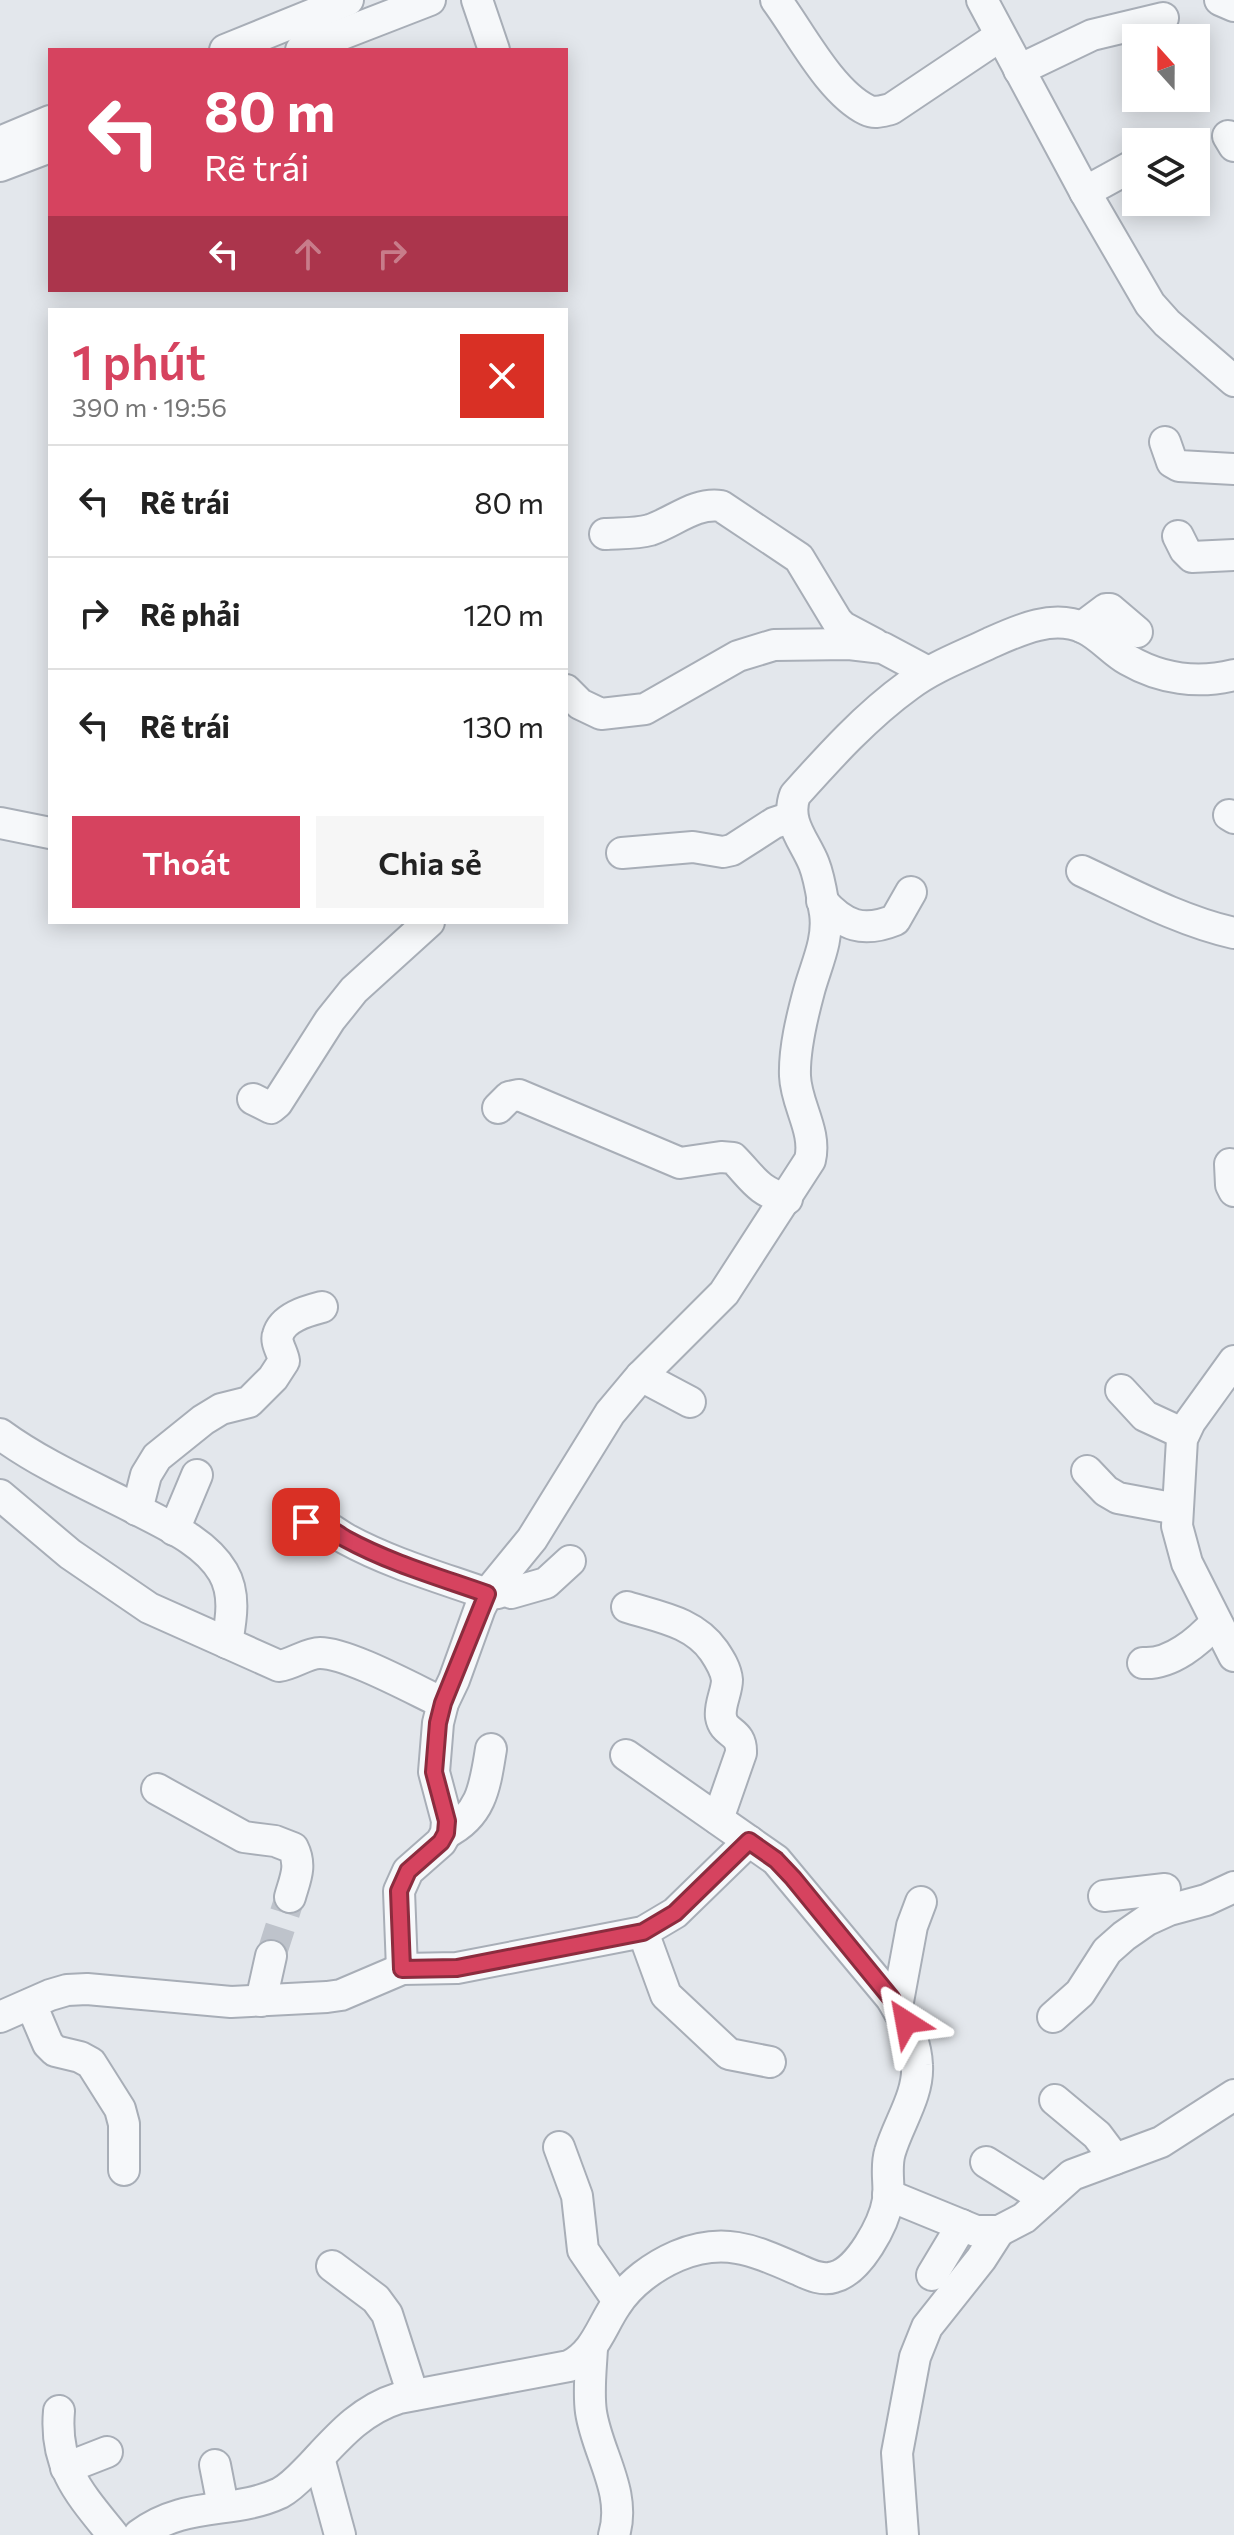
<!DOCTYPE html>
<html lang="vi">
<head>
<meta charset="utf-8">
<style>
  :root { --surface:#fff; --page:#f6f6f6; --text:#222; --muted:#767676; --line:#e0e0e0; --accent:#d6435f }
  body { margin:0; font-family:Commissioner,sans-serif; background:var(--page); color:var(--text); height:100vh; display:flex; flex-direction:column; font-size:30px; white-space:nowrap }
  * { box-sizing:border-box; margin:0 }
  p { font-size:26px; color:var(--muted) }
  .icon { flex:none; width:44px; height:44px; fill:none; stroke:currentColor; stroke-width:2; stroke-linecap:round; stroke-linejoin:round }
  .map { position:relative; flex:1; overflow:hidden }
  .details { position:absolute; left:48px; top:308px; width:520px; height:616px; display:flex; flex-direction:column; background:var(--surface); border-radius:0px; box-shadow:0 4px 20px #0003 }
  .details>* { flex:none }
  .hud { position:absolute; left:48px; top:48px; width:520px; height:244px; border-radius:0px; box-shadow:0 4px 20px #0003; background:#d6435f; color:#fff; overflow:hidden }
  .needle { width:52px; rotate:339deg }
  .tools { position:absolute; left:1122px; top:24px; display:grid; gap:16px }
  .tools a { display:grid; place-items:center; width:88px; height:88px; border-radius:0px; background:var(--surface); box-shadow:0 4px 20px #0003; font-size:40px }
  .pin { position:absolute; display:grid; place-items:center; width:68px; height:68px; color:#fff; margin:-34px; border-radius:16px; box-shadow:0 4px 12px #0006 }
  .me { position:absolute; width:88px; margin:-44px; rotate:326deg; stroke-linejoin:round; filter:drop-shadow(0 0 6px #0008) }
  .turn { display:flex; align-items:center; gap:28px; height:168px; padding:0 24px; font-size:36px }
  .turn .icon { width:104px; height:104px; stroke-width:2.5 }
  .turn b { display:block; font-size:56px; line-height:68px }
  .lanes { display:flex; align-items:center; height:76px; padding:0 24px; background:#0003; justify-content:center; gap:40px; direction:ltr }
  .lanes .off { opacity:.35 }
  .round { display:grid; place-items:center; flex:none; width:84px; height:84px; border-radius:0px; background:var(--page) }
  .headline { display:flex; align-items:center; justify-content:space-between; height:136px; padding:0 24px }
  h1 { font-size:48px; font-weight:600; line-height:60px; color:var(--accent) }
  .button { display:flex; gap:16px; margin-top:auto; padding:16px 24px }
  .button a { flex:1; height:92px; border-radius:0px; background:var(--accent); color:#fff; font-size:32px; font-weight:600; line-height:92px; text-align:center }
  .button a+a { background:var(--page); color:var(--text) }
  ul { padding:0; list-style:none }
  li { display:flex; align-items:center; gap:24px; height:112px; padding:0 24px; border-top:2px solid var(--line) }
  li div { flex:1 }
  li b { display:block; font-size:30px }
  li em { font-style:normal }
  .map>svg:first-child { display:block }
</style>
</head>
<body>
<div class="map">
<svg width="1234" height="2535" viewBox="0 0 1234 2535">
  <rect width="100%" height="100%" fill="#e3e7ec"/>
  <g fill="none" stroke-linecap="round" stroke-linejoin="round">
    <path stroke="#bec3cb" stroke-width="30" stroke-dasharray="30 15" stroke-linecap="butt" d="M271,1956L290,1897"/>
    <g stroke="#a8aeb7" stroke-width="34">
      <g id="minor">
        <path d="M477,0L494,50"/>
        <path d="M776,0C800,32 830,92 867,110C875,114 882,111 891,109L1000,36"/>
        <path d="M982,0L1085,192L1150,304L1167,323L1234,381"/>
        <path d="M1220,0L1234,6"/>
        <path d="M225,50L348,0"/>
        <path d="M301,50L430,0"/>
        <path d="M1019,70L1092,35L1163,18"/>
        <path d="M1228,136L1234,146"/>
        <path d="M0,142L50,121"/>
        <path d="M0,166L50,147"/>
        <path d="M1085,192L1136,164"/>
        <path d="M1165,442L1172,462L1179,466L1234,469"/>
        <path d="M605,534C619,533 636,534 650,530C674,522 695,502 721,506L799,558L837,621L843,627L875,644"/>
        <path d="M1178,536L1185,550L1192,557L1234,555"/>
        <path d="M1082,627L1106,609H1110L1137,632"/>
        <path d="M566,690L580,704L601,714L645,709L738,656L774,645L849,644L883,648L928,672"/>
        <path d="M1229,815L1234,818"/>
        <path d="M0,823L50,833"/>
        <path d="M622,853L693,847L723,852L732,850L774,823L792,817"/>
        <path d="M1082,871C1131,894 1181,921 1234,933"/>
        <path d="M822,901C844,926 863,933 895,920L911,892"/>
        <path d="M253,1099L271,1108L277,1103L330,1020L354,990L429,922"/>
        <path d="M498,1108L509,1097L519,1095L680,1163L721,1157L733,1158C752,1177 758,1192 787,1199"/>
        <path d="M1230,1164L1231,1185L1234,1191"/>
        <path d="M1234,1361L1190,1422L1182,1439L1177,1526L1187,1563L1234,1656"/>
        <path d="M641,1376L690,1402"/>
        <path d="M1121,1390L1145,1416L1184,1434"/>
        <path d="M0,1434C41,1464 89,1485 134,1508C164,1524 205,1541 223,1572C236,1594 231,1620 227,1643"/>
        <path d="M1087,1471L1106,1491L1118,1498L1177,1509"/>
        <path d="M0,1495L70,1554L149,1608L279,1666C293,1664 307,1653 320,1653C348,1653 415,1690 443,1703"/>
        <path d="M137,1510L146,1475L157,1457L203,1420L221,1409L249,1402L273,1378L284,1361C283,1353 275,1342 278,1335C283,1317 307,1311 322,1307"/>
        <path d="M306,1522C323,1521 332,1531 346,1539C390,1563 439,1577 487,1594L498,1593"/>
        <path d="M174,1530L197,1475"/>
        <path d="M511,1593L546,1583L570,1561"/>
        <path d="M627,1607C659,1617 694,1622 714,1651C720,1660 726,1669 727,1680C727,1692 719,1705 721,1717C724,1735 742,1730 741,1753L718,1819"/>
        <path d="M1143,1663C1171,1665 1199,1641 1216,1622"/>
        <path d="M157,1789L244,1837L275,1841L293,1848C302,1866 295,1879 290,1897"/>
        <path d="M446,1833C482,1815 485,1786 491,1749"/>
        <path d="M1104,1896L1165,1889"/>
        <path d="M643,1932L666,1995L729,2054L770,2062"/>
        <path d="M402,1969L399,1891L408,1871L441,1842L446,1833L447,1821L434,1772L438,1723L443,1703L454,1680L480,1608L487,1594L532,1539L610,1413L641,1376L724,1293L810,1160C817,1131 796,1105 795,1076C794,1049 802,1017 809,991C816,965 829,940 825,913C822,897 820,879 814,864C805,841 785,822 795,795C830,756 866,716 909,685C933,667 963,656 990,643C1019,630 1053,614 1084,628C1101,636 1112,651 1128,660C1161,679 1198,684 1234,675"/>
        <path d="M261,2001L271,1956"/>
        <path d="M31,2004L48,2044L55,2051L80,2057L91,2063L120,2109L124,2124V2170"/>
        <path d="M897,2007L912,1926L921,1902"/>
        <path d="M0,2017L50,1995L67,1990L87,1989L231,2002L327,1997L341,1995L402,1969L457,1968L643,1932L675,1913L749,1841"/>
        <path d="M1053,2017L1080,1993L1107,1951L1124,1936L1147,1920L1169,1910L1206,1900L1234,1887"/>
        <path d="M1055,2100L1097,2135L1115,2159"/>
        <path d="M559,2147L577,2196L583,2250L618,2301"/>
        <path d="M986,2162L1045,2199"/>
        <path d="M888,2195L976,2231H999L1024,2218L1072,2175L1161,2142L1234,2095"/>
        <path d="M332,2266L376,2299L387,2314L413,2395"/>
        <path d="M932,2275L962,2225"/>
        <path d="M592,2348C591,2369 588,2391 591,2412C597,2453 627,2492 614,2535"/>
        <path d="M59,2411C54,2467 80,2494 113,2535"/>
        <path d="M319,2458L340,2535"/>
        <path d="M215,2465L223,2506"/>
        <path d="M66,2468L107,2452"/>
        <path d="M139,2535C186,2500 233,2515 280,2493C293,2486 302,2475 312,2465C339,2436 361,2410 399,2398L569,2366C595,2353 601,2327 616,2305C630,2283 654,2266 677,2256C725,2236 755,2251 799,2270C810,2275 822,2281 834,2277C859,2271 884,2224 888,2200C890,2184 885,2168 890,2152C898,2124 919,2095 917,2065C916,2039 904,2020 891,1998L776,1860L626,1755"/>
        <path d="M903,2535L897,2453L915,2357L927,2327L981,2259L999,2231"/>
      </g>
    </g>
    <use href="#minor" stroke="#f6f8fa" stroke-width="30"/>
  </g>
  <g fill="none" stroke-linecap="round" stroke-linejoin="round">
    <g stroke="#8b2c3e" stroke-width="20">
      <path id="route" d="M306,1522C323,1521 332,1531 346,1539C390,1563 439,1577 487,1594L443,1703L438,1723L434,1772L447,1821L446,1833L441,1842L408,1871L399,1891L402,1969L457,1968L643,1932L675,1913L749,1841L776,1860L793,1878L891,1998L906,2022"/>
    </g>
    <use href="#route" stroke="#d6435f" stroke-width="14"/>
  </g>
</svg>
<div class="tools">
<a><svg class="needle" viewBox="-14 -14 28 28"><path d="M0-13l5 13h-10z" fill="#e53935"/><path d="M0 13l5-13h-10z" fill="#767676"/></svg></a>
<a><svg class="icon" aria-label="layers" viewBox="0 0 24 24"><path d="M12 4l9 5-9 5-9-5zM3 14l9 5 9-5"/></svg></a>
</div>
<div class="pin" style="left:306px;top:1522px;background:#d93025"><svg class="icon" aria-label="arrive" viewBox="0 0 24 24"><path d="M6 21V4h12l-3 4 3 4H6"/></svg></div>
<svg class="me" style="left:906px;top:2022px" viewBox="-20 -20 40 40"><path d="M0-17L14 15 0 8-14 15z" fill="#d6435f" stroke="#fff" stroke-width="4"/></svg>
<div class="hud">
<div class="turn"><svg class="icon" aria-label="left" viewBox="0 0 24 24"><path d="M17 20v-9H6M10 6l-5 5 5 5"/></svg><div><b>80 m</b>Rẽ trái</div></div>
<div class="lanes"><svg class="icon" aria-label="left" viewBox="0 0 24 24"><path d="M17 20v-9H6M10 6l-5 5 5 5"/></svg><svg class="icon off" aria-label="ahead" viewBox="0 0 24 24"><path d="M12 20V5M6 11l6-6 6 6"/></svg><svg class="icon off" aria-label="right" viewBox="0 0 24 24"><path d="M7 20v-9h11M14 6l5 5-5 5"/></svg></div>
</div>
<section class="details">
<div class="headline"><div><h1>1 phút</h1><p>390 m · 19:56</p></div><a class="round" style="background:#d93025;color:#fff"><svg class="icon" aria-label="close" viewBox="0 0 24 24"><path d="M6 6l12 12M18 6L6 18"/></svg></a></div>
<ul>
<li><svg class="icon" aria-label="left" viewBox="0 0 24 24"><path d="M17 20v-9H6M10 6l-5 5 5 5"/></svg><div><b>Rẽ trái</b></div><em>80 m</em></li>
<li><svg class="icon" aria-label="right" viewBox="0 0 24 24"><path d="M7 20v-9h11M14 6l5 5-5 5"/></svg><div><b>Rẽ phải</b></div><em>120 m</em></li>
<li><svg class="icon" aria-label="left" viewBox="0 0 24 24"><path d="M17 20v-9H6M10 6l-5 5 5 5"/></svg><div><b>Rẽ trái</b></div><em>130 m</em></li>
</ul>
<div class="button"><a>Thoát</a><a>Chia sẻ</a></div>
</section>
</div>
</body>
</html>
